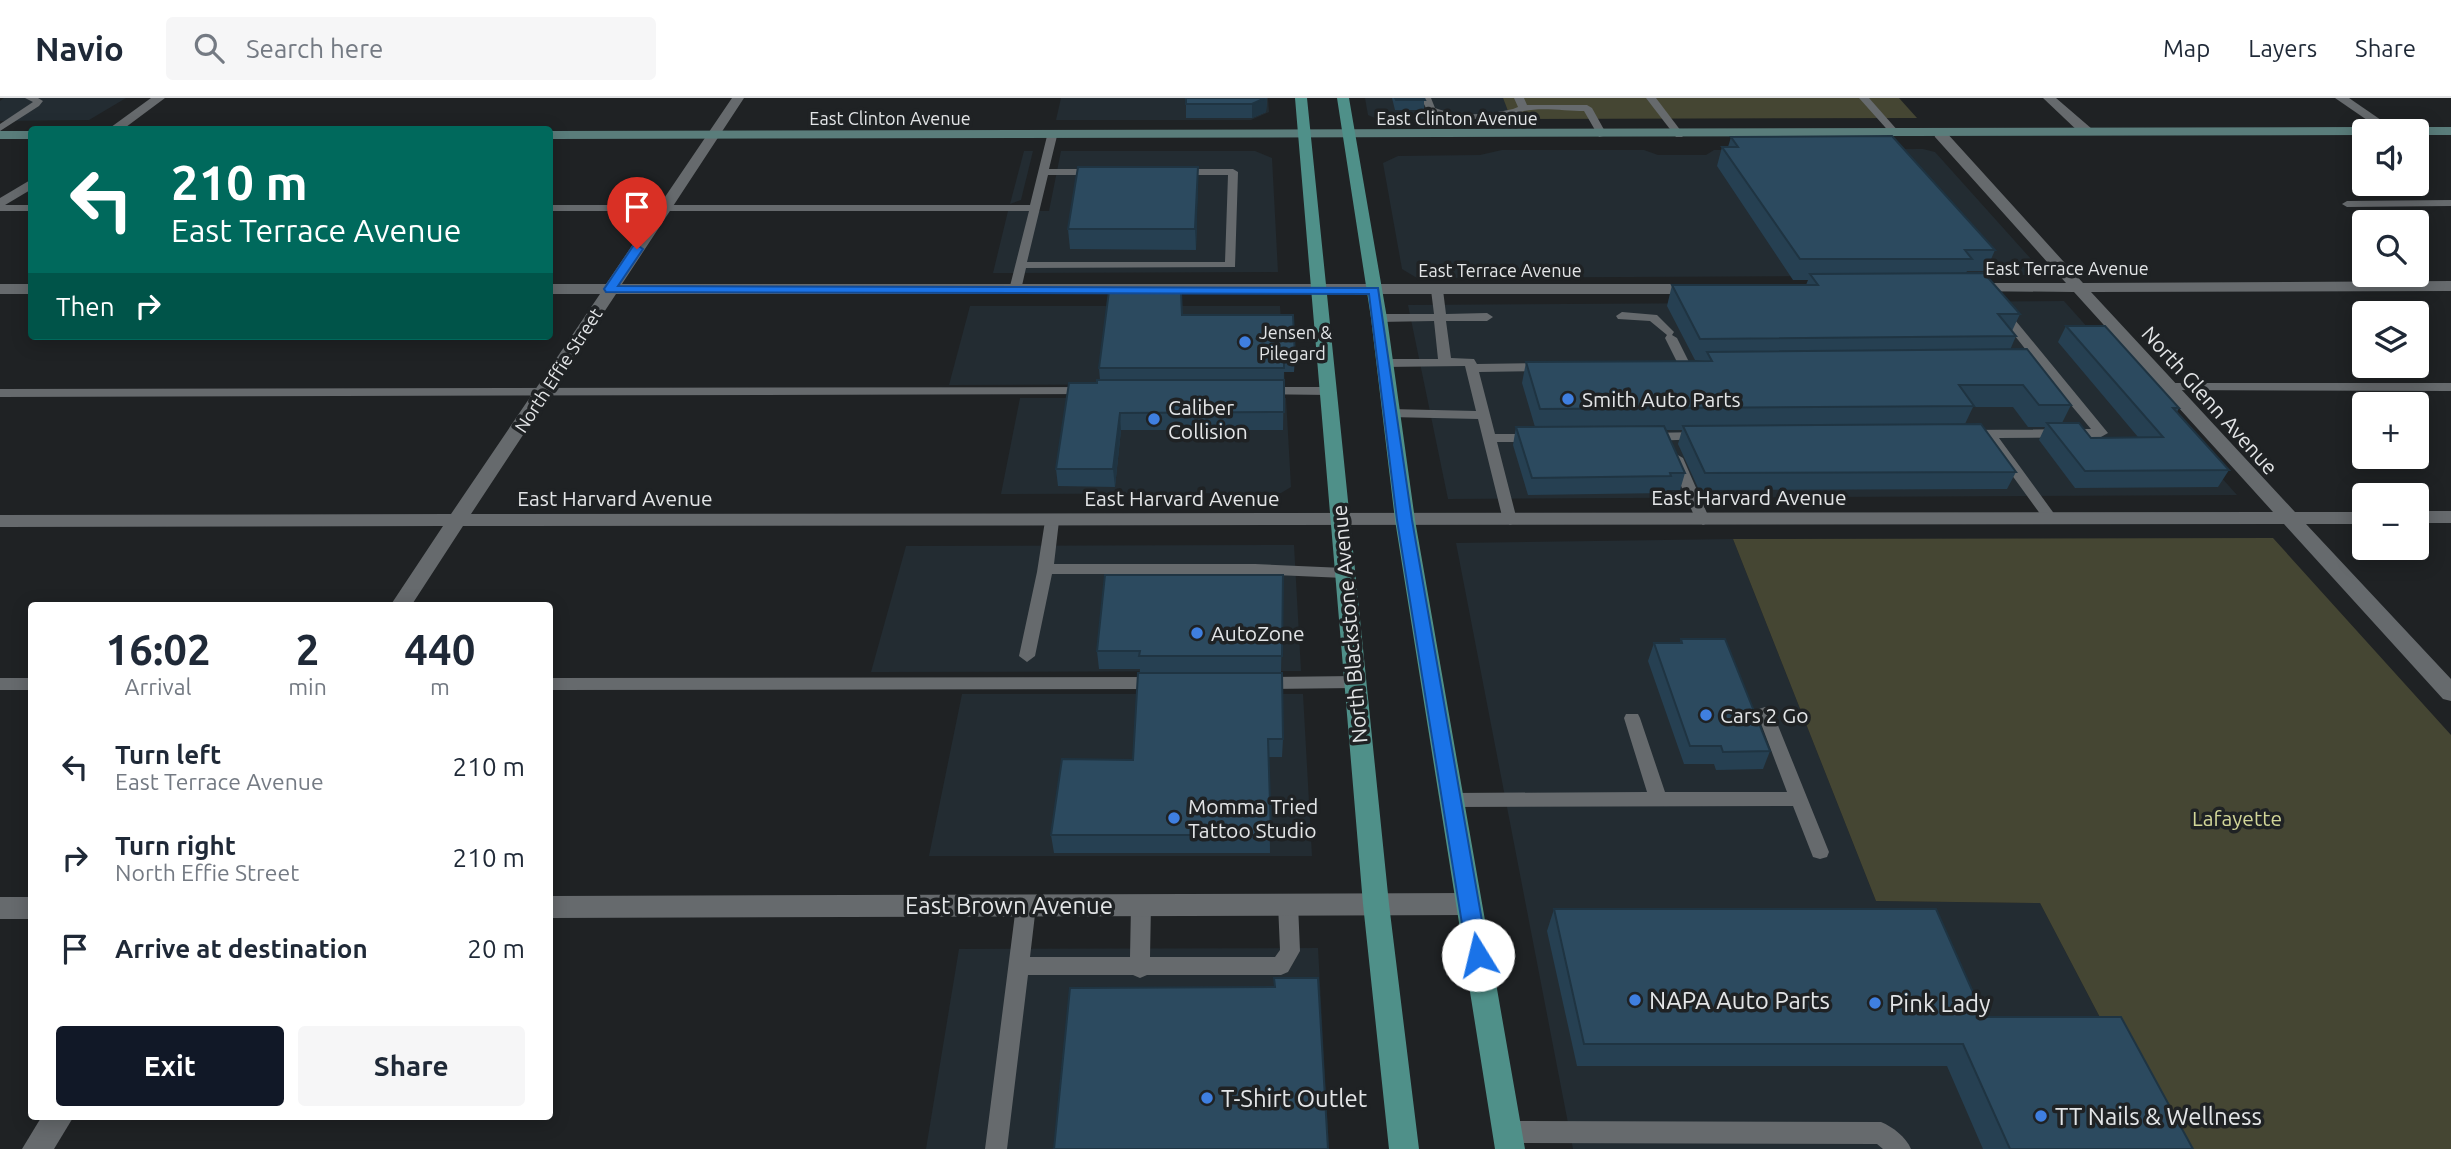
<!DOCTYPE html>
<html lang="en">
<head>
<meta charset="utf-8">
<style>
  :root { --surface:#fff; --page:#f6f6f7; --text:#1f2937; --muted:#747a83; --line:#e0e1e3; --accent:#111827 }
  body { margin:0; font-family:Ubuntu,sans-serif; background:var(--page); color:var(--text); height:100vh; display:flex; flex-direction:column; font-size:26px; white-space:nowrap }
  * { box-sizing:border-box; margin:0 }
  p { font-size:23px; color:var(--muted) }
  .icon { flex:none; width:38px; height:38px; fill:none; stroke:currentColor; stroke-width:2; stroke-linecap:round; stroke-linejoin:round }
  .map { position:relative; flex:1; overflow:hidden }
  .details { position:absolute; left:28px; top:504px; width:525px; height:518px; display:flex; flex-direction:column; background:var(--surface); border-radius:7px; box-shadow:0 4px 18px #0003 }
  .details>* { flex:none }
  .guide { position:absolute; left:28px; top:28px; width:525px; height:214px; border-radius:7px; box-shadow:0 4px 18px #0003; background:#00695c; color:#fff; overflow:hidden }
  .fabs { position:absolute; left:2352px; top:21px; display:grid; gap:14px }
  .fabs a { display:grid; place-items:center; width:77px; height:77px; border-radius:7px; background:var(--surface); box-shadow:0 4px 18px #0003; font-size:35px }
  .pin { position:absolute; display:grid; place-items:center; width:60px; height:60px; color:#fff; margin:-72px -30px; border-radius:50% 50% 50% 0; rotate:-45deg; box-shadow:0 0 7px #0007 }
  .pin .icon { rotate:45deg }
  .me { position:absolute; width:77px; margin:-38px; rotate:351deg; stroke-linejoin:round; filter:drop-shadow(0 0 5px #0008) }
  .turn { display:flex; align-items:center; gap:24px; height:147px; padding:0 28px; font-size:32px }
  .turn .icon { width:91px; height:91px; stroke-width:2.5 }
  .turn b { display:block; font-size:49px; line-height:60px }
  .then { display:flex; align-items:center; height:66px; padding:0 28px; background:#0003; gap:14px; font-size:26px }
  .eta { display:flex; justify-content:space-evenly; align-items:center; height:119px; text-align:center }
  .eta b { font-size:42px; font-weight:600; line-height:49px }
  .primary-button { display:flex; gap:14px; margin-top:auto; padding:14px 28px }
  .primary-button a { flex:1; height:80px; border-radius:7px; background:var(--accent); color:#fff; font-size:28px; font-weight:600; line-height:80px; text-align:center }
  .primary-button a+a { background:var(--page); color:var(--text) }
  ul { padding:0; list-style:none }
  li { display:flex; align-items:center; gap:21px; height:91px; padding:0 28px }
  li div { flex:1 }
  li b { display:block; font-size:26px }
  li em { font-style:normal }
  header { display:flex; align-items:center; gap:42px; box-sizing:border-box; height:98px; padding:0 35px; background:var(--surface); border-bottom:2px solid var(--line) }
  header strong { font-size:33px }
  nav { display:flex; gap:38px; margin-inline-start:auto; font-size:24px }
  .search { width:490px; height:63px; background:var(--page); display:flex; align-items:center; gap:18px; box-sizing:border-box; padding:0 24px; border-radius:7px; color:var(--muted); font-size:26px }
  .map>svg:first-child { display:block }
</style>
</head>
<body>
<header>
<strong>Navio</strong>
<div class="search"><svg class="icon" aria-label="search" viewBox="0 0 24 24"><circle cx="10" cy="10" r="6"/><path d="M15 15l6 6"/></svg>Search here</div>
<nav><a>Map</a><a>Layers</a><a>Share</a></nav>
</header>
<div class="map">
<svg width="2451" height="1051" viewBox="0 0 2451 1051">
  <rect width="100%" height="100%" fill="#1f2224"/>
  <g fill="#232c32">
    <path d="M4,0H126L89,22L0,23V3Z"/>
    <path d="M1061,0H1268L1269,14L1251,22H1056Z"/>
    <path d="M1365,0H1503L1511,21H1377L1368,17Z"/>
    <path d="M1923,51L1935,54L2040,171L2033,177L1417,180L1402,171L1383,65L1398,58L1480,57L1502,52H1644L1658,57H1706L1714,52Z"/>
    <path d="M1024,53H1033L1021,102L1010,106Z"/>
    <path d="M1061,53H1255L1272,60L1278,174L993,175L1008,113H1049Z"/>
    <path d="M2064,203L2237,397L1448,401L1408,207Z"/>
    <path d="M970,208H1280L1285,286L949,287Z"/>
    <path d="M1020,300H1286L1291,389L1281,395L1001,396Z"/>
    <path d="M1733,441L1876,803L2040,805L2169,1051H1573L1456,445Z"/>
    <path d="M1294,447L1301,573L871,574L906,448Z"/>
    <path d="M962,596H1303L1312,758H929Z"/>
    <path d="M1318,850L1329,1051H926L959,851Z"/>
  </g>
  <g fill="#454633">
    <path d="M1503,0H1899L1917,20L1511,21Z"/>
    <path d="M2273,440L2451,637V1051H2169L2040,805L1876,803L1733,441Z"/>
  </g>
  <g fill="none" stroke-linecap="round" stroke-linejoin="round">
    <g fill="#666a6d" fill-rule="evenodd">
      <path d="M25,0H38L43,3L39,8L0,33V26L33,4Z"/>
      <path d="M1421,0H1431L1435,10C1458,19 1489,17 1513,11L1518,9L1514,0H1524L1527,7H1587L1592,10L1607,37L1599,39L1584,13C1566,13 1542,9 1524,13C1492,21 1459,26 1428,14Z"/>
      <path d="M1646,0H1656L1684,37L1682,39H1676Z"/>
      <path d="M1859,0H1869L1899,34V38H1893Z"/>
      <path d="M1052,35L1057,38L1049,71H1097L1102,74L1097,77H1048L1027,164H1225L1228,77H1179L1174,74L1179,71H1233L1238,74L1235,169L1026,170L1021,192L1015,195L1009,192L1029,113H550V107H1030L1047,38Z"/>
      <path d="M2451,102V108L2347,109L2342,106L2347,103Z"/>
      <rect x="0" y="107" width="32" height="6"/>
      <path d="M1437,189L1443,192L1446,216L1487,215L1493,219L1487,223H1446L1451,260L1474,261L1477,266L1546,265L1552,269L1546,273L1479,274L1495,336H1535L1542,340L1535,344H1497L1517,422L1515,425L1510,427L1503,422L1478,321L1390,319L1383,315L1390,311L1476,313L1465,268L1384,269L1378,265L1384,261H1438L1434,223L1379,224L1373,220L1379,216H1434L1431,192Z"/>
      <path d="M2002,210L2006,211L2108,335L2101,339L1999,340L2058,421L2051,426L2046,424L1985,340H1967L1960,336L1967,332L2091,331L2040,270L2012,269V263L2034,262L1996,214Z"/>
      <path d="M1622,214L1657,217L1674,234L1672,237L1677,240L1691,268L1689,271L1685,272L1679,268L1665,240L1667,237L1650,223L1618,221L1616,218Z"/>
      <path d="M2168,285H2451V293L2163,292V286Z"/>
      <path d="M1090,289L1095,290V296L0,299V291Z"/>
      <path d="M1262,289H1329L1335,293L1329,297L1257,296V290Z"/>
      <path d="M1700,334L1705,335V341L1649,343L1642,339L1649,335Z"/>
      <path d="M1676,356L1683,360L1710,422L1708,425L1703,427L1696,422L1669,360Z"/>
      <path d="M1052,418L1059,423L1054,466H1255L1344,470L1352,475L1344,480L1255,476H1052L1035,558L1027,564L1019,558L1037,474L1045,423Z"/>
      <path d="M1355,578L1361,580L1363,584L1361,588L1355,590L1263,591L1257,589L1255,585L1257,581L1263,579Z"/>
      <path d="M1160,579L1166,581L1168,585L1166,589L1160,591L550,592V580Z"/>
      <rect x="0" y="580" width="32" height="12"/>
      <path d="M1765,609L1771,611L1773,615L1829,754L1827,759L1820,761L1813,759L1793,708L1452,709L1446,707L1443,702L1446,697L1452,695L1647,694L1624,620L1626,616H1638L1640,620L1665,694H1787L1757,615L1759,611Z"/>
      <path d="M1288,798L1295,800L1298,806L1300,853L1288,874L1281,877H1147L1140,880L1133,877H1028L1007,1051H985L1016,808L1019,802L1026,800L1033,802L1036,808L1030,859H1130L1131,807L1134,801L1141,799L1148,801L1151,807L1150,859H1275L1280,852L1278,806L1281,800Z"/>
      <path d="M1507,1023L1881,1024C1893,1029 1906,1039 1911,1051H1883L1877,1046L1507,1045L1499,1041L1496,1034L1499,1027Z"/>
    </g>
    <g fill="#666a6d" fill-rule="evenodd">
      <path d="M151,0H165L122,32H107Z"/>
      <path d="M732,0H744L622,186H1700L1708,191L1700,196H616L471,416L2273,414L2074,194L1965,193V187L1970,185H2066L1935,39L1934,36L1940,32L1945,33L2083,185L2451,183V193L2091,194L2295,414H2364V426H2306L2451,581V603L2443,601L2284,426L463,428L411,508H390L443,428L0,429V417L451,416L600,196H550V186H606Z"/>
      <path d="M2043,0H2056L2092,31V37H2082Z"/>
      <path d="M2335,0H2349L2397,33H2383Z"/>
      <path d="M32,81V91L0,110V100Z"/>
      <rect x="0" y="186" width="32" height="10"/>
      <rect x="2417" y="413" width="34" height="12"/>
      <path d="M1469,795L1478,798L1482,806L1478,814L1469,817L550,820V798Z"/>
      <rect x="0" y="799" width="32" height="22"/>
      <path d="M42,1018H74L54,1051H22Z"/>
    </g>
    <g fill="#5a7d7b" fill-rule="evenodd">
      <path d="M2364,29L2370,33H2364V37L550,41V33Z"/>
      <path d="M2417,29H2451V37H2417V33H2411Z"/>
      <rect x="0" y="33" width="32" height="8"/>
    </g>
    <g fill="#4f9089" fill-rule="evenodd">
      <path d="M1295,0H1307L1389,806L1419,1051H1389L1363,806Z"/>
      <path d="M1337,0H1349L1387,220L1415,422L1525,1051H1495L1395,422L1371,220Z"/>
    </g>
  </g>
  <g fill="#264052">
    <path d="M1186,0H1267L1266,14L1252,20H1186Z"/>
    <path d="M1392,0H1424V12H1395Z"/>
    <path d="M1731,39L1995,152L1986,173H1967L1966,175L2020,216L2012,233L2016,238L2010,252L2071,307L2062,325L2091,340L2138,339L2058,244L2066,228L2179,310L2177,314L2229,372L2218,389L2075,390L2039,342L2045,329H2028L2013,309H1973L1965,326L2016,374L2007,391L1699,392L1678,346L1682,332H1665L1685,375L1680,392H1667L1666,395L1528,397L1513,347L1516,329H1535L1522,285L1526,264L1704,263L1695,262L1667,208L1672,187H1806L1808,182H1793L1717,68L1722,49H1728Z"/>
    <path d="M1198,69L1196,152L1070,151L1068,131Z"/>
    <path d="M1182,217L1295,258L1294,274H1284L1283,332H1121L1115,389L1058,388L1056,371L1097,285L1100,282L1099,270Z"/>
    <path d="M1283,477L1281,575L1283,641L1282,659H1269L1270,755H1054L1051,737L1133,662L1140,571H1099L1097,553Z"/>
    <path d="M1681,541L1770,653L1763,671L1716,672L1714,666H1684L1648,563L1654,545H1680Z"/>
    <path d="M1554,811L1984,919L2193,1051H1983L1947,968H1577L1547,833Z"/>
  </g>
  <g fill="#1f3442">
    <path d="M1267,0L1266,14L1252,20V6Z"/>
    <path d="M1198,69V88L1196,152L1195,131Z"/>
    <path d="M1120,315L1121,332L1115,389L1113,371Z"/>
  </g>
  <g fill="#2c4a5f" stroke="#1f3442" stroke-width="2">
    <path d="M1186,0H1265L1252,6H1186Z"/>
    <path d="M1395,0H1424L1425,2H1396Z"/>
    <path d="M1892,38L1995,152H1965L1972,161H1800L1722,49H1738L1731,39Z"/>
    <path d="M1078,69H1198L1195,131H1068Z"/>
    <path d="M1984,175L2020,216H1998L2016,238L1700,241L1672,187H1818L1810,176Z"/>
    <path d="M1109,193L1181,194L1182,217H1293L1295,258H1284V270H1099Z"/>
    <path d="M2066,228H2105L2179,310H2173L2229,372L2085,373L2047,325H2079L2091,340L2163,339Z"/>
    <path d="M2027,251L2071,307H2039L2023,287H1959L1974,308L1540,311L1526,264L1712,263L1707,254Z"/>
    <path d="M1097,282H1284V314L1120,315L1113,371H1056L1069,285H1097Z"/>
    <path d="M1981,326L2016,374L1705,375L1683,328Z"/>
    <path d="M1664,328L1685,375H1670L1671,378L1532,380L1516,329Z"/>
    <path d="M1105,477H1283L1282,558H1139L1140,553H1097Z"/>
    <path d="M1681,541H1725L1770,653L1723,654L1721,648H1690L1654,545H1682Z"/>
    <path d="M1138,575H1282L1283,641H1268L1271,737H1051L1062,661L1133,662Z"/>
    <path d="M1554,811H1936L1984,919H2121L2193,1051H2010L1963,946H1584Z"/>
    <path d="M1274,880H1318L1328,1051H1054L1070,890L1275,889Z"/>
  </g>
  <path fill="#1a73e8" stroke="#114b97" stroke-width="2" d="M637,147L643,151L618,188L1378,190L1412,422L1488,857L1485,863L1478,866L1470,863L1467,857L1397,422L1369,196L606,194L604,191L633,148Z"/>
  <g fill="#3f7fe0" stroke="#1f2224" stroke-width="2.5">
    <circle cx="1245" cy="244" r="7"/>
    <circle cx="1568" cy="301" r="7"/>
    <circle cx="1154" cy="321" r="7"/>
    <circle cx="1197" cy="535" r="7"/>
    <circle cx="1706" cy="617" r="7"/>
    <circle cx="1174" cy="720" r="7"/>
    <circle cx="1635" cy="902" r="7"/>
    <circle cx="1875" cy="905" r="7"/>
    <circle cx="1207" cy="1000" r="7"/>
    <circle cx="2041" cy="1018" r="7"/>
  </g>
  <g text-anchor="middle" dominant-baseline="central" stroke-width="7" stroke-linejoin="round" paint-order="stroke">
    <g font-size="18" fill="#e3e5e7" stroke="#1f2224">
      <text x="890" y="20">East Clinton Avenue</text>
      <text x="1457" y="20">East Clinton Avenue</text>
      <text x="2067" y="170">East Terrace Avenue</text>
      <text x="1500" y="172">East Terrace Avenue</text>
      <text transform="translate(558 272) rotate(-57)">North Effie Street</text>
    </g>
    <g font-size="18" fill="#e3e5e7" stroke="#1f2224" text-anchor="start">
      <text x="1259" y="234">Jensen &amp;<tspan x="1259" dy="21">Pilegard</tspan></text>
    </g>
    <g font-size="21" fill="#e3e5e7" stroke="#1f2224" text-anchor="start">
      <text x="1582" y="301">Smith Auto Parts</text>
      <text x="1168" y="309">Caliber<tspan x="1168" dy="24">Collision</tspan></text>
      <text x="1211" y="535">AutoZone</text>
      <text x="1720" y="617">Cars 2 Go</text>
      <text x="1188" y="708">Momma Tried<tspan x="1188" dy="24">Tattoo Studio</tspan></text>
    </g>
    <g font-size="21" fill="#e3e5e7" stroke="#1f2224">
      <text transform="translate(2210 302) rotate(48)">North Glenn Avenue</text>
      <text x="1749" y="399">East Harvard Avenue</text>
      <text x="615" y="400">East Harvard Avenue</text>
      <text x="1182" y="400">East Harvard Avenue</text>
      <text transform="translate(1349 526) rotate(-95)">North Blackstone Avenue</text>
    </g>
    <g font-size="21" fill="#d2d698" stroke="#1f2224">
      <text x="2237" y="720">Lafayette</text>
    </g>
    <g font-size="24" fill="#e3e5e7" stroke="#1f2224">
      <text x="1009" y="807">East Brown Avenue</text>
    </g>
    <g font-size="24" fill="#e3e5e7" stroke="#1f2224" text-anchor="start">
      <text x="1649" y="902">NAPA Auto Parts</text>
      <text x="1889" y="905">Pink Lady</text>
      <text x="1221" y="1000">T-Shirt Outlet</text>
      <text x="2055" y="1018">TT Nails &amp; Wellness</text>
    </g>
  </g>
</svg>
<div class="fabs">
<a><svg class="icon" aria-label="sound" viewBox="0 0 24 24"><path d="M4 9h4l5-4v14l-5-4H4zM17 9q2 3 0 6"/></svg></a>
<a><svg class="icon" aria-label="search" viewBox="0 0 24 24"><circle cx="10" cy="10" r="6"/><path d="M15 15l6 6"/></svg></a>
<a><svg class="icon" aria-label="layers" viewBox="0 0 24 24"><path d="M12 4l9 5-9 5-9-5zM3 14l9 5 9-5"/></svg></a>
<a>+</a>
<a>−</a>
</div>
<div class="pin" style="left:637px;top:151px;background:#d93025"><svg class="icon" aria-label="arrive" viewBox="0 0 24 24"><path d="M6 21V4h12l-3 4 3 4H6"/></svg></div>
<svg class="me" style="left:1478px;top:857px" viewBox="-20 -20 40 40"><circle r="19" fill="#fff"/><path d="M0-13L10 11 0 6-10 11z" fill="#1a73e8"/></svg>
<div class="guide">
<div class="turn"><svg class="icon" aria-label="left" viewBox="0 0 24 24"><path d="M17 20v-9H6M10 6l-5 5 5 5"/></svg><div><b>210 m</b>East Terrace Avenue</div></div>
<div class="then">Then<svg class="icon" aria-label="right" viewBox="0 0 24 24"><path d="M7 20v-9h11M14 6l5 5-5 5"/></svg></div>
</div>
<section class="details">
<div class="eta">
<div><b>16:02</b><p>Arrival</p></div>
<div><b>2</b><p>min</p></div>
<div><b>440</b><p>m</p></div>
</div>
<ul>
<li><svg class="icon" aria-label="left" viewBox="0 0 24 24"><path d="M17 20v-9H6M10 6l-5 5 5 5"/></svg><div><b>Turn left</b><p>East Terrace Avenue</p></div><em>210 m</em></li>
<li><svg class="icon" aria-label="right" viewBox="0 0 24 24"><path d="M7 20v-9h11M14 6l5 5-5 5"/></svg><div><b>Turn right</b><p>North Effie Street</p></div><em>210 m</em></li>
<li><svg class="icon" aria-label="arrive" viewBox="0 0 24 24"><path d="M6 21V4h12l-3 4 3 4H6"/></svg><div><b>Arrive at destination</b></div><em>20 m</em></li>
</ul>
<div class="primary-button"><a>Exit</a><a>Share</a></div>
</section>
</div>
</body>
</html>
